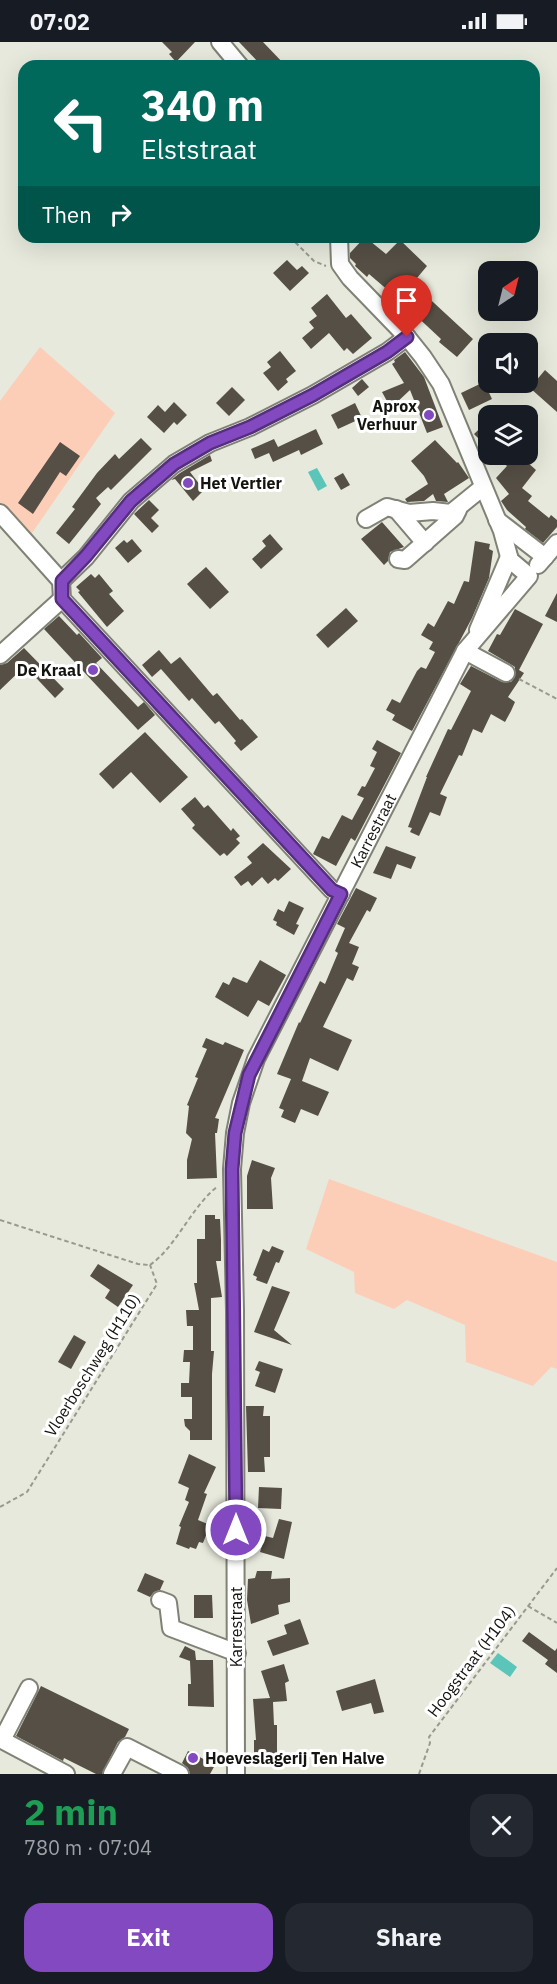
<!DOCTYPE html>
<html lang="en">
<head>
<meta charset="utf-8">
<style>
  :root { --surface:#171b24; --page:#242831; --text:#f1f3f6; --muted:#9ea1a6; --accent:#8349c0 }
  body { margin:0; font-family:"IBM Plex Sans",sans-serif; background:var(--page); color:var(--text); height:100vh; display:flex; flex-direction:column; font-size:22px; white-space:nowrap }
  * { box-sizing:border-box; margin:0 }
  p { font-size:20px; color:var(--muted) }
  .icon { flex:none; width:33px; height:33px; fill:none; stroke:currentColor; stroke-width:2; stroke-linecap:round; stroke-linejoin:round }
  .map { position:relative; height:1732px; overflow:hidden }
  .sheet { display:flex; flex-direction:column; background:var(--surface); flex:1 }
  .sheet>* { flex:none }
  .guide { position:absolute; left:18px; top:18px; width:522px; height:183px; border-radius:18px; box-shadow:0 6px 24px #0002; background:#00695c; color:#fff; overflow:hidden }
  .needle { width:39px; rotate:35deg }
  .tools { position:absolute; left:478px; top:219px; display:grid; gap:12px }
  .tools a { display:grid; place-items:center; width:60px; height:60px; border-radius:12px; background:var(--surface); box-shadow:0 6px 24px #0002; font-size:30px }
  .pin { position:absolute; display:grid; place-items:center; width:51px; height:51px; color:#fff; margin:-62px -26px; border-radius:50% 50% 50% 0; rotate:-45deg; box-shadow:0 0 6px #0007 }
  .pin .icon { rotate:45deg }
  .me { position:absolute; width:66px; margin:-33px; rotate:0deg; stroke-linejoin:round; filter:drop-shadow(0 0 4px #0008) }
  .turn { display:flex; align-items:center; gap:21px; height:126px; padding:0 24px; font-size:27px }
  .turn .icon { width:78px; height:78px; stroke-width:2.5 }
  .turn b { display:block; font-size:42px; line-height:51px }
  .then { display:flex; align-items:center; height:57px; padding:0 24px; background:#0003; gap:12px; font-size:22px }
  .round { display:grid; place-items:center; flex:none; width:63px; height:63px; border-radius:18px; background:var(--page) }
  .headline { display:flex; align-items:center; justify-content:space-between; height:102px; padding:0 24px }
  h1 { font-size:36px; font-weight:700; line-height:45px; color:#1e9e55 }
  .action { display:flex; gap:12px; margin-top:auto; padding:12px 24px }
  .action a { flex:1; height:69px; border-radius:18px; background:var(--accent); color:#fff; font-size:24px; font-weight:700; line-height:69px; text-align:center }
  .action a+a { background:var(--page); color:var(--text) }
  .status { display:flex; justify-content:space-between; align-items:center; height:42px; padding:0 30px; background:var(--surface); direction:ltr }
  .status svg { height:16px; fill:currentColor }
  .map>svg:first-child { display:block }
</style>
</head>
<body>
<div class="status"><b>07:02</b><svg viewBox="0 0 49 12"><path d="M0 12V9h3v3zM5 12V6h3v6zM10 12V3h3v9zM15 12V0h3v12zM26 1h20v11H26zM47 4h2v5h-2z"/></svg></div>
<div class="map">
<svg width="557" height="1732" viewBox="0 0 557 1732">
  <rect width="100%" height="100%" fill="#e7e9dc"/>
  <g fill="#fcceb8">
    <path d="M40,305L115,371L30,494L0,466V359Z"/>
    <path d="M329,1137L557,1220V1327L551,1325L533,1344L466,1320L465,1283L407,1258L394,1267L355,1251L354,1230L306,1207Z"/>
  </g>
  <g fill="#5bc5ba">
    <path d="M317,426L327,444L318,449L308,430Z"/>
    <path d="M498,1611L517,1625L510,1635L490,1621Z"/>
  </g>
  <g fill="#554f45">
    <path d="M162,0H195L176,20L169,12L172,10Z"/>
    <path d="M239,0H263L286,24H262Z"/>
    <path d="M365,195L386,212L400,198L427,224L417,236L424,243L420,248L473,297L457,315L439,300L441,297L397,256L369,232L367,235L355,224L356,222L350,216V211Z"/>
    <path d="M287,218L297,228L302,224L309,231L290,249L273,231Z"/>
    <path d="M327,252L346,276L351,272L372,296L353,312L347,306L344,309L329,291L311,307L302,296L314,286L309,280L317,274L311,266Z"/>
    <path d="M280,309L296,329L286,337L288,340L278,349L263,331L271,325L267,320Z"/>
    <path d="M405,310L424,335L443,385L427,391L410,348L394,363L392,359L388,361L382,350L404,341L392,322L395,320L394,318Z"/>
    <path d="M545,328L557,339V370L530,346Z"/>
    <path d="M362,337L369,345L358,354L352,346Z"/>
    <path d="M484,340L492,357L469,368L461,351Z"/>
    <path d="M232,345L245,358L229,374L216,361Z"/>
    <path d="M174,360L187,373L177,383L174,380L164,391L147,375L158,363L165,370Z"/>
    <path d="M355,361L362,376L338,387L331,373Z"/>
    <path d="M489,378V397L484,402L474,392Z"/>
    <path d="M316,387L323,402L301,413L299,408L273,420L269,411L255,417L251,407L274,397L278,405Z"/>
    <path d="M141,396L152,407L111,448L108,445L96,456L101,462L69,502L56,491L75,467L72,465L97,431L115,412L119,417Z"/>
    <path d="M435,398L457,421L458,420L469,436L444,452L448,460L436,459L433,452L424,459L407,460L405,457L428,442L424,434L411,419Z"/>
    <path d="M60,400L80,414L66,434L60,430L33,472L18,461Z"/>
    <path d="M494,412H518L536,428L522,446L532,454L528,459L549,476L551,473L557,478V485L543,501L525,487L526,485L507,468L501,459L509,452L496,436L507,424Z"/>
    <path d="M210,413L212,419L190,430L204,448L193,459L175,437L171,438L180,431Z"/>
    <path d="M343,431L350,443L341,448L334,436Z"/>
    <path d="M149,458L159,468L151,476L159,484L152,491L134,472Z"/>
    <path d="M382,480L404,505L390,510L388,519L384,523L361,497Z"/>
    <path d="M270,492L283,507L261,527L252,517L266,504L262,499Z"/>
    <path d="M132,497L142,509L128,521L115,506L124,498L127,501Z"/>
    <path d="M475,499L490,502L489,507L493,509L489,536L472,576L412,689L392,678L395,673L386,668L392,657L400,661L417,629L421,625L426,627L435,610L429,607L433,600L421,593L428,581L434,585L448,559L454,562L464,539L469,540Z"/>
    <path d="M206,525L229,550L210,567L187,542Z"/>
    <path d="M91,532L95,536L99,532L113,549L109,552L124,569L107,585L78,550L80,549L76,545Z"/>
    <path d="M557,551V580L545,574Z"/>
    <path d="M346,566L358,579L328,606L316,593Z"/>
    <path d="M515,567L543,582L519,628L524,631L508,655L515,660L511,669L505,680L491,672L482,691L473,687L462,714L459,713L440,752L447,755L440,774L430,770L419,794L410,790L412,786L408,785L427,735H426L448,687L451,688L471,649L460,642L471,624L502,640H511L515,635V625L488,609L497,592L500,593Z"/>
    <path d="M59,574L77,593L79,591L102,616L96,621L138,665L144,660L155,673L138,688L44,587Z"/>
    <path d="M24,606L64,647L55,656L25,624L0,648V623L7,621Z"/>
    <path d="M159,608L171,622L180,615L213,654L217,651L240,678L242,677L258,695L241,709L234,701L236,699L219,679L215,682L192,656L189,659L161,627L152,635L142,623Z"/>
    <path d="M145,690L188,735L160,761L131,730L113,747L99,732Z"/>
    <path d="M377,698L401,711L355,799L351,796L336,824L313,812L322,794L329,797L342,773L352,778L364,756L357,753L362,744L365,745L375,726L370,724L377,710L372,707Z"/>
    <path d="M195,755L204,766L208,763L231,789L233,786L240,794L236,797L240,801L227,814L224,811L220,814L192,786L195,783L181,767Z"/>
    <path d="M263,801L291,827L278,839L275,836L268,842L262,835L252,844L248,839L241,844L234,835L252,821L247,815Z"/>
    <path d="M386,804L416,815L411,827L397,822L391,837L373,831Z"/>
    <path d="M356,846L377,856L370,870L367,868L349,901L359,905L352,922L359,925L353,939L347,936L323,985L352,998L338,1029L310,1016L302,1039L329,1050L318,1074L301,1067L295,1081L281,1075L284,1068L279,1066L291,1037L277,1032L299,980L300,981L320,939L325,942L338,911L335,909L345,886L337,882Z"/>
    <path d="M289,859L304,866L296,882L299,883L294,893L276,883L277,880L273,878L278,867L284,870Z"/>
    <path d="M260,918L286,933L269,964L258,958L248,975L215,955L223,940L229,943L233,935L247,941Z"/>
    <path d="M206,996L223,1003L225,1000L244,1008L215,1076L219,1077L217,1091H215L217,1136L187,1137V1118L192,1097L186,1091L189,1064L187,1063L198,1036L195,1035L207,1007L202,1005Z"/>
    <path d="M252,1118L275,1126L271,1136L273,1167H247V1134Z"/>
    <path d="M205,1173H215V1177H220L221,1198V1219H216L222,1255L211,1256V1309H214L212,1332V1398H190V1389L185,1384L184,1377H192V1355H181V1341H189L190,1320H183L184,1308H193V1284H187L186,1268H199L194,1241H197V1197H205Z"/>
    <path d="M272,1204L284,1209L279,1221L276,1220L267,1242L256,1238L257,1235L253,1233L263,1207L269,1210Z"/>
    <path d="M98,1222L133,1243L118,1265L105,1256L110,1248L90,1234Z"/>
    <path d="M272,1244L290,1250L274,1288L292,1303L254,1290Z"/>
    <path d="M74,1293L86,1300L71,1327L58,1320Z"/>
    <path d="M259,1319L283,1327L275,1351L255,1344L260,1330L255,1328Z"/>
    <path d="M246,1364H264L263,1374H270V1415H264L265,1430H248Z"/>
    <path d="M189,1412L216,1425L204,1451L207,1452L198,1478L210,1483L203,1501L199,1500L196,1507L190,1505L189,1507L176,1502L181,1485L179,1484L189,1460L185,1458L189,1446L178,1441Z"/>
    <path d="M259,1445L282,1446L281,1467L258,1466Z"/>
    <path d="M279,1477L292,1480L284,1517L260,1510L265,1494L273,1496Z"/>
    <path d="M257,1529H272L271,1537L290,1536V1560L278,1563L279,1572L251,1582L247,1558L248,1537L255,1536Z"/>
    <path d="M145,1531L164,1539L160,1548L154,1550L150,1555L137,1549Z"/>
    <path d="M194,1553H212L213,1576H194Z"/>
    <path d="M300,1577L309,1602L273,1614L267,1599L287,1592L284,1583Z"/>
    <path d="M529,1590L555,1609L557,1606V1631L545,1622L548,1618L522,1599Z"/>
    <path d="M185,1604L195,1609L196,1618H213L214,1665L188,1664V1642H191L190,1619L179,1615Z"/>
    <path d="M284,1622L289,1639L285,1641L287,1659L273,1660L274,1683H277V1715L254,1716V1698H256L253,1657L270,1656L261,1629Z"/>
    <path d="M375,1637L384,1670L374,1672L371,1661L342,1669L336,1649Z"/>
    <path d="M41,1644L129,1687L125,1695L118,1700L102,1732H96L64,1716L63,1719L16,1694Z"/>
    <path d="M188,1709L215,1723L210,1732H190L188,1726L182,1721Z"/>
  </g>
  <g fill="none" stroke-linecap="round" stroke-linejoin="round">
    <g stroke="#7f8275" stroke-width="20">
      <g id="minor">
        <path d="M220,0L240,24"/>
        <path d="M396,467L425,501"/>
        <path d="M0,471L61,539L62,557L318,833L332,848L341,852"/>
        <path d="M366,477L387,465L409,471L433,469L451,471L483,445"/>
        <path d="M497,478L545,515"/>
        <path d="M398,517L405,518L455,474L458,468"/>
        <path d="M538,523L557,501"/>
        <path d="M61,539L86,515L131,459L174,422L210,401L250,385L313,353L387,310L407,295"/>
        <path d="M478,588L509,515"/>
        <path d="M465,609L506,631"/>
        <path d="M0,613L62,557"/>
        <path d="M160,1558L168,1561L171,1586L237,1611"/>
        <path d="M29,1646L2,1698L66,1732"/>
        <path d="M112,1732L127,1705L180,1732"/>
        <path id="s1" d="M236,1732L235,1269L232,1127L235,1091L241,1061L256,1017L465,609L529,534L510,518L502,489L441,342L423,315L407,295L350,236L340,222L339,195"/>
      </g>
    </g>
    <g stroke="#989a90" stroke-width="2" stroke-dasharray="4.5 3" stroke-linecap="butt">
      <path d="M290,195L314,219L326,224"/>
      <path d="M519,637L557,657"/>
      <path d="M0,1178L138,1222L149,1223"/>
      <path d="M150,1223C177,1204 191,1165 218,1144"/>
      <path d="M0,1465L27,1450L157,1242L150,1223"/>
      <path d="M528,1564L557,1581"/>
      <path d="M419,1732L430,1701L429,1695L557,1526"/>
    </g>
    <use href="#minor" stroke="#fff" stroke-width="16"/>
  </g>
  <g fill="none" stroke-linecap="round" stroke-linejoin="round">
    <g stroke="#552f7d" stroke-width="15">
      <path id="route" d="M236,1488L232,1127L235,1091L249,1033L341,852L332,848L62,557V539L86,514L131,459L174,422L210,401L250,385L313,353L387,310L407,295"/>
    </g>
    <use href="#route" stroke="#8349c0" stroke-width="10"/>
  </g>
  <g fill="#8349c0" stroke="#fff" stroke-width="2">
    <circle cx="429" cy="373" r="6"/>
    <circle cx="188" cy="441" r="6"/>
    <circle cx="93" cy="628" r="6"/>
    <circle cx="193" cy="1716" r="6"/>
  </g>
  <g text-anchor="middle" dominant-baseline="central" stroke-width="6" stroke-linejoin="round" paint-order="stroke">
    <g font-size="16" font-weight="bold" fill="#13140f" stroke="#fff" text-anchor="end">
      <text x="417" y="364">Aprox<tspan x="417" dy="18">Verhuur</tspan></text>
      <text x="200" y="441" text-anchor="start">Het Vertier</text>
      <text x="81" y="628">De Kraal</text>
      <text x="205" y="1716" text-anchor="start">Hoeveslagerij Ten Halve</text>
    </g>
    <g font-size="16" fill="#13140f" stroke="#fff">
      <text stroke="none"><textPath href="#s1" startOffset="975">Karrestraat</textPath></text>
      <text transform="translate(92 1323) rotate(-58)">Vloerboschweg (H110)</text>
      <text transform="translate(236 1585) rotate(-90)">Karrestraat</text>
      <text transform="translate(471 1619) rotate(-53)">Hoogstraat (H104)</text>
    </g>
  </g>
</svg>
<div class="tools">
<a><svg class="needle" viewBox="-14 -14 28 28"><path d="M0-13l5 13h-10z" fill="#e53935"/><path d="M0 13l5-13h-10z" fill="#9ea1a6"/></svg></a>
<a><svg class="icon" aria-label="sound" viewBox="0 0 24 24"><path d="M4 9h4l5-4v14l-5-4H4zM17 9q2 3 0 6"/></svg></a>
<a><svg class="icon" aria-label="layers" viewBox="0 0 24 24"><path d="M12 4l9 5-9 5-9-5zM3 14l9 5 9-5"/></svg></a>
</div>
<div class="pin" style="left:407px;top:295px;background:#d93025"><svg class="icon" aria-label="arrive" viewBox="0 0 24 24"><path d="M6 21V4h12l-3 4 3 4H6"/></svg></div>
<svg class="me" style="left:236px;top:1488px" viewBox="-20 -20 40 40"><circle r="17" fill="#8349c0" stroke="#fff" stroke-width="3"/><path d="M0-11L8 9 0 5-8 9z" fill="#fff"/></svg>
<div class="guide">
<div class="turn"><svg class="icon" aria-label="left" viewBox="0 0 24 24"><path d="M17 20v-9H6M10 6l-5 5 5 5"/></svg><div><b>340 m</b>Elststraat</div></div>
<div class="then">Then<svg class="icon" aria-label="right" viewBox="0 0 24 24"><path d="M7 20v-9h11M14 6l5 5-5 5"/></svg></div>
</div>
</div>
<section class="sheet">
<div class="headline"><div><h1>2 min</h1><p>780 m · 07:04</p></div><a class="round"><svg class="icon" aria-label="close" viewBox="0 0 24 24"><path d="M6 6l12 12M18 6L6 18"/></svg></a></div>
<div class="action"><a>Exit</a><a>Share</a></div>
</section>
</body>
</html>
